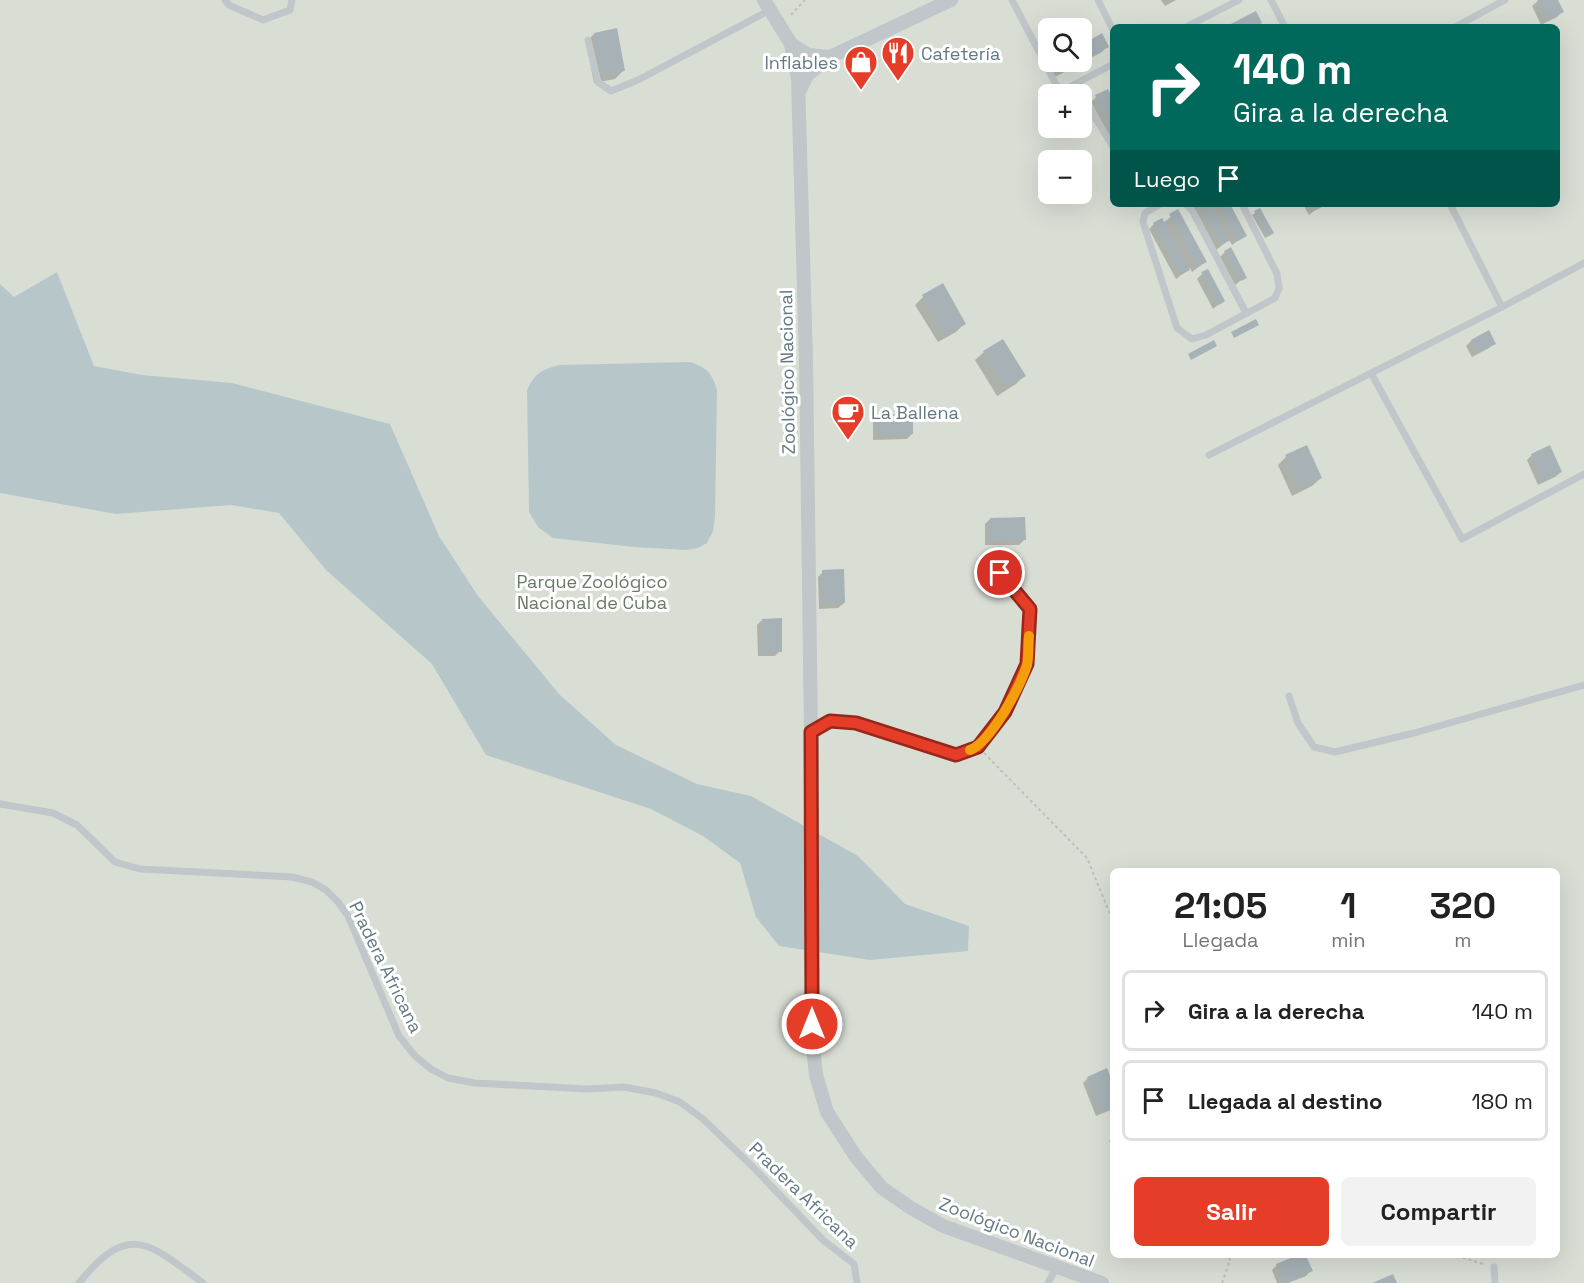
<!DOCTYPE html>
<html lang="es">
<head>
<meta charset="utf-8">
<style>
  :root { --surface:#fff; --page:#f2f2f2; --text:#222; --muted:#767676; --line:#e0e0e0; --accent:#e63d29 }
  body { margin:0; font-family:"Space Grotesk",sans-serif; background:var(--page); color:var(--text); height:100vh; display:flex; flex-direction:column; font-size:22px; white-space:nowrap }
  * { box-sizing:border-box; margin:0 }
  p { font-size:20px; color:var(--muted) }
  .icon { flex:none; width:33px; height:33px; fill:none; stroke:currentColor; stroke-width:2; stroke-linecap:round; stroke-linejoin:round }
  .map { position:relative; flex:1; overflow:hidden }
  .sheet { position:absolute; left:1110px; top:868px; width:450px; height:390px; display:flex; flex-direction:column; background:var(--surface); border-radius:9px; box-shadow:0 6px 24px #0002 }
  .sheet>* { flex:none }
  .top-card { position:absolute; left:1110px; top:24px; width:450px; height:183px; border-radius:9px; box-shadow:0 6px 24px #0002; background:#00695c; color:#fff; overflow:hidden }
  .tools { position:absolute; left:1038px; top:18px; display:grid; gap:12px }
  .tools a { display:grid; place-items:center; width:54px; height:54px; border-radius:9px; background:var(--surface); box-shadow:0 6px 24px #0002; font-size:30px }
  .pin { position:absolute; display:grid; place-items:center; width:51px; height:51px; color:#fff; margin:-26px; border:3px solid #fff; border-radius:50%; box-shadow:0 2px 6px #0007 }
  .me { position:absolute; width:66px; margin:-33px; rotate:0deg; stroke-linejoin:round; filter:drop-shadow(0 0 4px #0008) }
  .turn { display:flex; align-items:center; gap:21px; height:126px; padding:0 24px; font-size:27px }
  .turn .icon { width:78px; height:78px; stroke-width:2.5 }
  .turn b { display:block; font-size:42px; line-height:51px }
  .then { display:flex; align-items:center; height:57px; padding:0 24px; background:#0003; gap:12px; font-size:22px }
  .eta { display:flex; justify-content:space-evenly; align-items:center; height:102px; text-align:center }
  .eta b { font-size:36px; font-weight:600; line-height:42px }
  .primary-button { display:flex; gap:12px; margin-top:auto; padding:12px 24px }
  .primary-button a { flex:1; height:69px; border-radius:9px; background:var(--accent); color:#fff; font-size:24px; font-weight:600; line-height:69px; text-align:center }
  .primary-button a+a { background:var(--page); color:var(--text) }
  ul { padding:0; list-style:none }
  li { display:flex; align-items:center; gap:18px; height:81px; margin:0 12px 9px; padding:0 12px; border:3px solid var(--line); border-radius:9px }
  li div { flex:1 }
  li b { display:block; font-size:22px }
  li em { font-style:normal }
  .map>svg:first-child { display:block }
</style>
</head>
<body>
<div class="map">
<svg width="1584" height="1283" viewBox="0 0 1584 1283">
  <rect width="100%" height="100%" fill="#f9f9f6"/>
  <path fill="#d9ded5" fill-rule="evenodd" d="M0,0H1584V1283H0ZM1113,27H1557V204H1113ZM1048,28H1082V62H1048ZM1048,94H1082V128H1048ZM1048,160H1082V194H1048ZM1113,872H1557V1256H1113Z"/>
  <g fill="#b7c7c9">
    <path d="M57,272L94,366L142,375L232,383L390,424L439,536L478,596L560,695L616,745L697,784L751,796L858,856L905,904L969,926L968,951L870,960L779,946L756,917L740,863L703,836L651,809L486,755L432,664L326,570L279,513L231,505L116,514L0,493V284L14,297Z"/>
    <path d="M691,362C708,369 711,372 717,390L715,517L713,531L707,543L698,548L686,550L634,547L553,538L538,527L529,512L527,390C535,373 541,370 559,365Z"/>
  </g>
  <g fill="#0003">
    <path d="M1161,0H1176L1165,6Z"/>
    <path d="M1539,0H1557L1562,12L1557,17L1541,25L1532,6Z"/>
    <path d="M594,34L623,71L615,79L594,83L586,42Z"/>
    <path d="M1102,36L1107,46L1102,52L1053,78L1047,67L1052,62H1082V46Z"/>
    <path d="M1096,97L1113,102V143L1091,102Z"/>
    <path d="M1191,204H1229L1246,235L1232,245L1229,240L1216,250Z"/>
    <path d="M1303,204H1319L1320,206L1309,215Z"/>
    <path d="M1260,210L1270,235L1265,238L1252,215Z"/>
    <path d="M1177,212L1205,262L1192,272L1190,268L1176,279L1149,229L1154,224L1163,223Z"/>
    <path d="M1225,252L1245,277L1235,285L1220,257Z"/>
    <path d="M1202,274L1223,301L1213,309L1197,279Z"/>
    <path d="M923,297L965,323L956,332L938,342L915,305Z"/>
    <path d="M1488,332L1494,343L1489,348L1472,357L1466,346L1471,341Z"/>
    <path d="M1002,341L1024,376L1016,384L997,396L975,360L984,352Z"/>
    <path d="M878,417L912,434L907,439L873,440V422Z"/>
    <path d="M1532,455L1561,472L1555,477L1538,485L1527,460Z"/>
    <path d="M1286,457L1321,478L1312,486L1292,496L1278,465Z"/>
    <path d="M990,519L1024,540L1019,545H985V524Z"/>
    <path d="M823,572L844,603L838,608L819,609L818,577Z"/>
    <path d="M762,620L780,651L775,656H758L757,625Z"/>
    <path d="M1088,1078L1113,1087V1109L1096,1116L1083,1083Z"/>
    <path d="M1113,1137V1151L1109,1141Z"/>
    <path d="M1300,1256H1305L1311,1270L1306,1276L1288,1283H1277L1272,1270L1277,1265Z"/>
  </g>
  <g fill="#a6b2b6">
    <path d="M1537,0H1558L1564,12L1547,20Z"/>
    <path d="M1256,11L1262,23L1254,27H1225Z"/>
    <path d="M617,28L625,71L602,75L594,33Z"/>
    <path d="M1102,33L1109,47L1082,61V45Z"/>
    <path d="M1052,62H1081L1058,74Z"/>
    <path d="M1108,89L1113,99V128L1095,95Z"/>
    <path d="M1199,204H1211L1231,240L1221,245Z"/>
    <path d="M1218,204H1230L1247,236L1238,241Z"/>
    <path d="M1310,204H1321L1322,207L1314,211Z"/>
    <path d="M1260,208L1274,233L1267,237L1254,211Z"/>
    <path d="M1178,209L1207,262L1197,267L1169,214Z"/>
    <path d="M1162,218L1190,270L1181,275L1153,223Z"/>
    <path d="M1231,247L1247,278L1241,281L1224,251Z"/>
    <path d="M1208,269L1225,301L1219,305L1201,272Z"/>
    <path d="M943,283L966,324L946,335L922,295Z"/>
    <path d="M1256,319L1259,325L1234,338L1231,332Z"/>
    <path d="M1489,330L1496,344L1477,353L1471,340Z"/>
    <path d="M1003,339L1026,376L1006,388L983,351Z"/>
    <path d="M1214,340L1217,346L1191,360L1188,354Z"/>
    <path d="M913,414V434L878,435L877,415Z"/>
    <path d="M1307,445L1322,478L1301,488L1285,455Z"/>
    <path d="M1550,445L1562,472L1543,481L1531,454Z"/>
    <path d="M1025,517L1026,540L990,541V518Z"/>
    <path d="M844,569L845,603L824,604L822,570Z"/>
    <path d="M782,618V652H762V619Z"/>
    <path d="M1107,1068L1113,1083V1107L1102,1112L1087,1077Z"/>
    <path d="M1296,1256H1306L1313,1271L1284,1283L1276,1264Z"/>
    <path d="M1393,1274L1397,1283H1372Z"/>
  </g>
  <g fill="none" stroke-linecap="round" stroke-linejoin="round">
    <g stroke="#babfc1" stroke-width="2" stroke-dasharray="3 3" stroke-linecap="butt">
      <path d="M791,15L805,0"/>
      <path d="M984,753L1087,858L1113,921"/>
      <path d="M1457,1256L1483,1264"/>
      <path d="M1222,1283L1230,1260L1228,1256"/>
    </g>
    <g stroke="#c0c6c9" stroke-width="7">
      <path d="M225,0L229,5L263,20L290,10L292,0"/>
      <path d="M1012,0L1060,92L1113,64"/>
      <path d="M1098,0L1113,30"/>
      <path d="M1271,0L1285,27"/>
      <path d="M1186,27L1239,0"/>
      <path d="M1455,27L1505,0"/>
      <path d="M588,40L598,82L611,91L638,80L770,10"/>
      <path d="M1075,84L1113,147"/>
      <path d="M1160,204L1145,213L1143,222L1177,328L1192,339L1206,335L1275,298L1279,288L1277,274L1242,204"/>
      <path d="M1186,204L1193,212L1246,313"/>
      <path d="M1450,204L1502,307"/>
      <path d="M1371,373L1462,539L1584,474"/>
      <path d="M1209,455L1502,307L1584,263"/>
      <path d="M1289,696L1298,723L1314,747L1335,752L1414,733L1584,685"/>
      <path d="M811,732L829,721L857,723L956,755L978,747L1005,712L1027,664L1030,609L1000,573"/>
      <path d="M0,804L53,813L77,825L115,862L140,869L292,877L312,882L326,890L338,902L348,916L399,1036L415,1056L431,1069L448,1078L475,1083L587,1089L624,1087L656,1093L680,1102L703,1119L752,1166L823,1240L854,1264L857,1283"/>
      <path d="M1494,1267L1495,1283"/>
      <path d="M79,1283C129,1221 149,1243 203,1283"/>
      <path d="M1048,1283L1057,1266"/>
    </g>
    <g stroke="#c0c6c9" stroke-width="14">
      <path d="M764,0L791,44L798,79L806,360L811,732L813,1047L816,1075L827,1112L856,1157L882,1188L911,1208L943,1226L1102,1283"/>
      <path d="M791,44L808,55L830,57L951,0"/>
      <path d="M800,90L807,75L830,57"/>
    </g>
  </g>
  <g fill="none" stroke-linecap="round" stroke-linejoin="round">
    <g stroke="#96281b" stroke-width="15">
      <path id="route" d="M812,1024L811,732L830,721L856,723L956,755L978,747L1005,712L1027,664L1030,609L1000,573"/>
    </g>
    <use href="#route" stroke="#e63d29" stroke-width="10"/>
    <path stroke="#f59e0b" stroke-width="10" d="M970,750C991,742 1020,687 1027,665C1029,656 1028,645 1029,636"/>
  </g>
  <defs>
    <g id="restaurant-pin" transform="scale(1.725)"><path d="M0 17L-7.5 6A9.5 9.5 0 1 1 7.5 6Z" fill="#e63d29" stroke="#fff"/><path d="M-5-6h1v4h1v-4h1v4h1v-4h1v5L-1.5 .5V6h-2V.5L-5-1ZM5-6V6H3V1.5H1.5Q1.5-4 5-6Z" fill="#fff"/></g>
    <g id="shop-pin" transform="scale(1.725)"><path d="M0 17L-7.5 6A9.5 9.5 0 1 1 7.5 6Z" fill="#e63d29" stroke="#fff"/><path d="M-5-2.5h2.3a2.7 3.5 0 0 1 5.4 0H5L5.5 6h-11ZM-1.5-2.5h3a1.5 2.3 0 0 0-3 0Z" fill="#fff"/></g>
    <g id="cafe-pin" transform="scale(1.725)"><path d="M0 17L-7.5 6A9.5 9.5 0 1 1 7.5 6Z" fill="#e63d29" stroke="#fff"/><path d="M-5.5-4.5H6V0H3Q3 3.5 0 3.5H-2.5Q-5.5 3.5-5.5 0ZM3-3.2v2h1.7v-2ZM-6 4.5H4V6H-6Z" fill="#fff"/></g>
  </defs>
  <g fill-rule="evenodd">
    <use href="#restaurant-pin" x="898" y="53"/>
    <use href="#shop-pin" x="861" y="62"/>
    <use href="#cafe-pin" x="848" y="412"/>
  </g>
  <g text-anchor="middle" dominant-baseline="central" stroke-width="6" stroke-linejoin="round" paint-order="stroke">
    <g font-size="18" fill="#637982" stroke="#fff" text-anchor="start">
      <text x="921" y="53">Cafetería</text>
      <text x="838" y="62" text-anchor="end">Inflables</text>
      <text x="871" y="412">La Ballena</text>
    </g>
    <g font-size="18" fill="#637982" stroke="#fff">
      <text transform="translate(787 372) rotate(-91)">Zoológico Nacional</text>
      <text transform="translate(386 967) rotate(64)">Pradera Africana</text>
      <text transform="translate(804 1195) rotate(44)">Pradera Africana</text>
      <text transform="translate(1017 1232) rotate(21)">Zoológico Nacional</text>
    </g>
    <g font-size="18" fill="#697a62" stroke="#fff">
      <text x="592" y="581">Parque Zoológico<tspan x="592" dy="21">Nacional de Cuba</tspan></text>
    </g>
  </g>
</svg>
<div class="tools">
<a><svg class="icon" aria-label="search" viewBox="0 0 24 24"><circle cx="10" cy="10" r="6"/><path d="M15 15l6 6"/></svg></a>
<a>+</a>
<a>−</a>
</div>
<div class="pin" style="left:1000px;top:573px;background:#d93025"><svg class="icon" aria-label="arrive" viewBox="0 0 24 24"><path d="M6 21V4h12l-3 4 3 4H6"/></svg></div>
<svg class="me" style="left:812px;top:1024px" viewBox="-20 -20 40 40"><circle r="17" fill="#e63d29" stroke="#fff" stroke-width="3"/><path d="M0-11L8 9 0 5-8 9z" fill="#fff"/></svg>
<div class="top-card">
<div class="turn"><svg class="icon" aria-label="right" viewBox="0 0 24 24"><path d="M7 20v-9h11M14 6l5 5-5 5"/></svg><div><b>140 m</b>Gira a la derecha</div></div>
<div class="then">Luego<svg class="icon" aria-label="arrive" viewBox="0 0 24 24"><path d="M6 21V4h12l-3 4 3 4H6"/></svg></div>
</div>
<section class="sheet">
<div class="eta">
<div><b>21:05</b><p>Llegada</p></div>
<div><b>1</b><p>min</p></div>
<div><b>320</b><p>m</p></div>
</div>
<ul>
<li><svg class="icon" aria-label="right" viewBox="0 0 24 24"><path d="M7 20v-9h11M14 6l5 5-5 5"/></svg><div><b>Gira a la derecha</b></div><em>140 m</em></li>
<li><svg class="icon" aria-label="arrive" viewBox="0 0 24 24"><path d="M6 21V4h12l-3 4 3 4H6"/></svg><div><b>Llegada al destino</b></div><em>180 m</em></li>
</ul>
<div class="primary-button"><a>Salir</a><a>Compartir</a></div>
</section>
</div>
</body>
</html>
